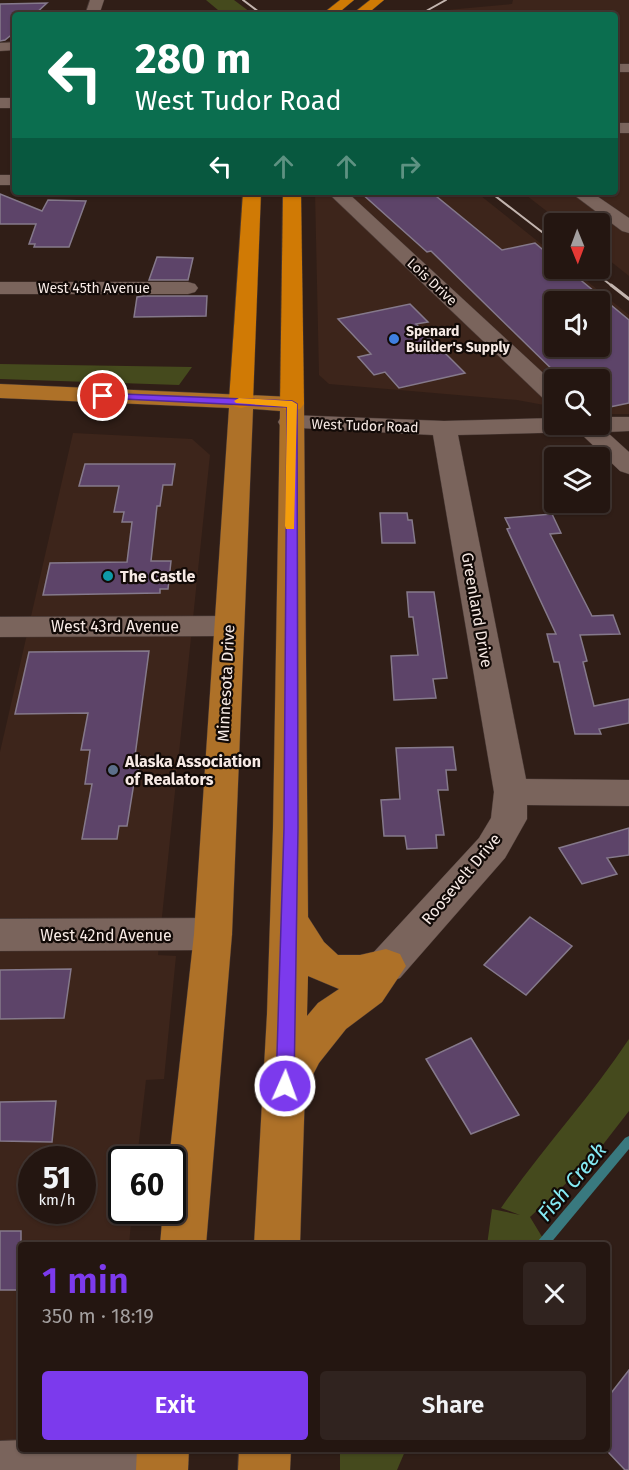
<!DOCTYPE html>
<html lang="en">
<head>
<meta charset="utf-8">
<style>
  :root { --surface:#241611; --page:#30231f; --text:#f1f3f6; --muted:#a39f9f; --line:#413531; --accent:#7c3aed }
  body { margin:0; font-family:"Fira Sans",sans-serif; background:var(--page); color:var(--text); height:100vh; display:flex; flex-direction:column; font-size:22px; white-space:nowrap }
  * { box-sizing:border-box; margin:0 }
  p { font-size:20px; color:var(--muted) }
  .icon { flex:none; width:33px; height:33px; fill:none; stroke:currentColor; stroke-width:2; stroke-linecap:round; stroke-linejoin:round }
  .map { position:relative; flex:1; overflow:hidden }
  .panel { position:absolute; left:18px; top:1242px; width:592px; height:210px; display:flex; flex-direction:column; background:var(--surface); border-radius:6px; box-shadow:0 2px 4px #0004,0 0 0 2px var(--line) }
  .panel>* { flex:none }
  .hud { position:absolute; left:12px; top:12px; width:606px; height:183px; border-radius:6px; box-shadow:0 2px 4px #0004,0 0 0 2px var(--line); background:#0b6e4f; color:#fff; overflow:hidden }
  .needle { width:39px; rotate:179deg }
  .buttons { position:absolute; left:544px; top:213px; display:grid; gap:12px }
  .buttons a { display:grid; place-items:center; width:66px; height:66px; border-radius:6px; background:var(--surface); box-shadow:0 2px 4px #0004,0 0 0 2px var(--line); font-size:30px }
  .speed { position:absolute; left:18px; top:1146px; display:flex; gap:12px; font-size:30px; font-weight:700; text-align:center }
  .speed>* { display:grid; place-content:center; width:78px; height:78px; border-radius:50%; background:var(--surface); box-shadow:0 2px 4px #0004,0 0 0 2px var(--line); line-height:1 }
  .speed small { font-size:15px; font-weight:400 }
  .speed .limit { border:3px solid #111; border-radius:9px; background:#fff; color:#111 }
  .pin { position:absolute; display:grid; place-items:center; width:51px; height:51px; color:#fff; margin:-26px; border:3px solid #fff; border-radius:50%; box-shadow:0 2px 6px #0007 }
  .me { position:absolute; width:66px; margin:-33px; rotate:2deg; stroke-linejoin:round; filter:drop-shadow(0 0 4px #0008) }
  .turn { display:flex; align-items:center; gap:21px; height:126px; padding:0 24px; font-size:27px }
  .turn .icon { width:78px; height:78px; stroke-width:2.5 }
  .turn b { display:block; font-size:42px; line-height:51px }
  .lanes { display:flex; align-items:center; height:57px; padding:0 24px; background:#0003; justify-content:center; gap:30px; direction:ltr }
  .lanes .off { opacity:.35 }
  .round { display:grid; place-items:center; flex:none; width:63px; height:63px; border-radius:6px; background:var(--page) }
  .overview { display:flex; align-items:center; justify-content:space-between; height:102px; padding:0 24px }
  h1 { font-size:36px; font-weight:600; line-height:45px; color:var(--accent) }
  .button { display:flex; gap:12px; margin-top:auto; padding:12px 24px }
  .button a { flex:1; height:69px; border-radius:6px; background:var(--accent); color:#fff; font-size:24px; font-weight:600; line-height:69px; text-align:center }
  .button a+a { background:var(--page); color:var(--text) }
  .map>svg:first-child { display:block }
</style>
</head>
<body>
<div class="map">
<svg width="629" height="1470" viewBox="0 0 629 1470">
  <rect width="100%" height="100%" fill="#301e17"/>
  <g fill="#3d251b" fill-rule="evenodd">
    <path d="M513,0H629V276L600,253V224L562,223L522,192H615V15H430L436,11L512,4Z"/>
    <path d="M315,192H476L555,255V268L572,269L629,315V414H600V380H555V407L517,400L329,384L319,375ZM555,302H600V346H555Z"/>
    <path d="M73,433L192,439L210,455L158,955L176,956L164,1079L146,1080L137,1159L122,1160V1210L132,1211L129,1245H21V1449L0,1470V752ZM32,1160H82V1210H32Z"/>
  </g>
  <g fill="#454a1d">
    <path d="M206,0H234L254,15H224Z"/>
    <path d="M0,364L192,367L179,385L0,379Z"/>
    <path d="M629,1039V1111L591,1160L530,1217L547,1245H487L492,1209L520,1215L501,1208C541,1150 590,1098 629,1039Z"/>
    <path d="M340,1449H406L397,1470H340Z"/>
  </g>
  <g fill="none" stroke-linecap="round" stroke-linejoin="round">
    <path fill="#39797f" fill-rule="evenodd" d="M629,1136V1149L549,1245H537L538,1241L625,1138Z"/>
  </g>
  <g fill="#5d4469" stroke="#85798b" stroke-width="1.5" fill-rule="evenodd">
    <path d="M47,3L34,15H15V32L5,40L0,41V4Z"/>
    <path d="M360,192H431L502,250L535,243L555,260V268H566L629,320V403L600,409V380H563L431,251L427,252ZM555,302H600V346H555Z"/>
    <path d="M0,194L42,211L48,200L86,201L69,247H34L35,244H29L36,224H0Z"/>
    <path d="M157,257L193,258L188,280H149Z"/>
    <path d="M144,296H207L206,316L134,317L137,297Z"/>
    <path d="M410,304L428,322L416,324L465,373L399,388L385,372L374,375L358,357L371,354L338,319Z"/>
    <path d="M85,464H175L172,485H163L160,506H157L151,561H171L168,589H160V593L43,595L50,563L127,562L132,522H122L124,512H114L119,486H79Z"/>
    <path d="M380,513H407L408,520H412L415,543H382Z"/>
    <path d="M552,514L561,533L550,534L592,616L613,615L620,634L580,635L587,661L583,662L594,706L629,699V723L599,729L601,734H575L559,662H554L547,634H556L507,529L510,528L505,518Z"/>
    <path d="M407,592H434L447,678L433,679L436,698L394,700L391,656L418,655L413,617H409Z"/>
    <path d="M149,651L135,756H140L137,783H134L127,826H119L117,839H82L92,784H85L90,750H81L88,713L15,714L29,652Z"/>
    <path d="M453,747L456,770H446L448,790H438L444,835H436L437,848L407,849L405,836H384L381,800L400,799L396,748Z"/>
    <path d="M629,828V855L607,858L617,874L582,884L559,848Z"/>
    <path d="M530,917L572,946L526,995L484,965Z"/>
    <path d="M71,969L64,1018L0,1019V970Z"/>
    <path d="M471,1038L519,1115L471,1134L426,1059Z"/>
    <path d="M56,1101L52,1142L0,1141V1102Z"/>
    <rect x="0" y="1231" width="21" height="59"/>
    <path d="M629,1370V1470H625L608,1452V1397Z"/>
  </g>
  <g fill="none" stroke-linecap="round" stroke-linejoin="round">
    <g stroke="#483935" stroke-width="1">
      <g id="minor">
        <path d="M90,0H104L99,15H85Z"/>
        <path d="M15,42V50L0,51V43Z"/>
        <rect x="615" y="64" width="14" height="8"/>
        <rect x="0" y="98" width="15" height="10"/>
        <rect x="615" y="123" width="14" height="10"/>
        <rect x="0" y="175" width="15" height="10"/>
        <path d="M327,192H347L555,384V404L547,402Z"/>
        <path d="M570,192H591L629,218V233L622,231Z"/>
        <path d="M0,282H188L195,284L198,288L195,292L188,294H0Z"/>
        <path d="M290,415L444,421L555,418V424H600V417H629V431L607,432L629,452V474L620,471L579,432L458,435L526,779L629,780V806L527,805V819L505,858L400,978L386,983L372,978L366,966L372,954L479,838L491,818L494,792L433,435L281,427L278,422L281,417Z"/>
        <path d="M229,616L240,619L244,626L240,633L229,636L0,637V617Z"/>
        <path d="M213,918L227,923L232,934L227,945L213,950L0,951V919Z"/>
        <path d="M21,1440V1449H182L188,1464L186,1470H0V1441Z"/>
      </g>
    </g>
    <g stroke="#483935" stroke-width="1">
      <g id="major">
        <path d="M0,384L292,397L300,399L304,404L308,917L324,942L338,955H360L386,949L400,954L406,966L382,1002L346,1029L319,1063L305,1090L300,1245H254L267,1014L273,828L280,411L253,409L232,934L206,1245H160L163,1210H172V1160H169L194,934L229,408L0,398ZM308,976L339,989L318,1003L307,1016Z"/>
        <path d="M137,1449H189L188,1470H136Z"/>
        <path d="M239,1449H291L290,1470H238Z"/>
      </g>
    </g>
    <g stroke="#483935" stroke-width="1">
      <g id="highway">
        <path d="M340,0H354L336,15H321Z"/>
        <path d="M370,0H384L366,15H351Z"/>
        <path d="M243,192H261L253,401L249,406L241,408L233,406L229,401Z"/>
        <path d="M283,192H301L304,404L300,409L292,411L284,409L280,404Z"/>
      </g>
    </g>
    <use href="#minor" fill="#7a645c" fill-rule="evenodd"/>
    <use href="#major" fill="#ae7128" fill-rule="evenodd"/>
    <use href="#highway" fill="#d07a05" fill-rule="evenodd"/>
    <g stroke="#c3b5af" stroke-width="2">
      <path d="M243,0L263,15"/>
      <path d="M419,15L446,0"/>
      <path d="M490,192L555,242"/>
      <path d="M589,268L612,286"/>
    </g>
    <path stroke="#c3b5af" stroke-width="3" d="M611,285L629,299"/>
  </g>
  <path fill="#7c3aed" stroke="#51269a" stroke-width="1.5" d="M99,393L292,401L297,404L298,828L294,1086L291,1092L285,1094L279,1092L276,1086L284,828L287,407L103,398L98,396Z"/>
  <path fill="#f59e0b" d="M239,398L292,401L297,404L294,529H286L285,526L287,407L236,403L234,401Z"/>
  <circle fill="#3f7fe0" stroke="#120a07" stroke-width="2" cx="394" cy="339" r="6"/>
  <circle fill="#0f9aa8" stroke="#120a07" stroke-width="2" cx="108" cy="576" r="6"/>
  <circle fill="#5c6f8a" stroke="#120a07" stroke-width="2" cx="113" cy="770" r="6"/>
  <g text-anchor="middle" dominant-baseline="central" stroke-width="4.5" stroke-linejoin="round" paint-order="stroke">
    <g font-size="14" fill="#f7eae5" stroke="#120a07">
      <text transform="translate(432 282) rotate(43)">Lois Drive</text>
      <text x="94" y="288">West 45th Avenue</text>
      <text transform="translate(365 426) rotate(2)">West Tudor Road</text>
    </g>
    <g font-size="14" font-weight="bold" fill="#f7eae5" stroke="#120a07" text-anchor="start">
      <text x="406" y="331">Spenard<tspan x="406" dy="16">Builder's Supply</tspan></text>
    </g>
    <g font-size="16" font-weight="bold" fill="#f7eae5" stroke="#120a07" text-anchor="start">
      <text x="120" y="576">The Castle</text>
      <text x="125" y="761">Alaska Association<tspan x="125" dy="18">of Realators</tspan></text>
    </g>
    <g font-size="16" fill="#f7eae5" stroke="#120a07">
      <text transform="translate(477 610) rotate(80)">Greenland Drive</text>
      <text x="115" y="626">West 43rd Avenue</text>
      <text transform="translate(226 683) rotate(-87)">Minnesota Drive</text>
      <text transform="translate(461 879) rotate(-50)">Roosevelt Drive</text>
      <text x="106" y="935">West 42nd Avenue</text>
    </g>
    <g font-size="21" font-style="italic" fill="#85ebf5" stroke="#120a07">
      <text transform="translate(572 1182) rotate(-50)">Fish Creek</text>
    </g>
  </g>
</svg>
<div class="buttons">
<a><svg class="needle" viewBox="-14 -14 28 28"><path d="M0-13l5 13h-10z" fill="#e53935"/><path d="M0 13l5-13h-10z" fill="#a39f9f"/></svg></a>
<a><svg class="icon" aria-label="sound" viewBox="0 0 24 24"><path d="M4 9h4l5-4v14l-5-4H4zM17 9q2 3 0 6"/></svg></a>
<a><svg class="icon" aria-label="search" viewBox="0 0 24 24"><circle cx="10" cy="10" r="6"/><path d="M15 15l6 6"/></svg></a>
<a><svg class="icon" aria-label="layers" viewBox="0 0 24 24"><path d="M12 4l9 5-9 5-9-5zM3 14l9 5 9-5"/></svg></a>
</div>
<div class="speed"><div>51<small>km/h</small></div><div class="limit">60</div></div>
<div class="pin" style="left:103px;top:396px;background:#d93025"><svg class="icon" aria-label="arrive" viewBox="0 0 24 24"><path d="M6 21V4h12l-3 4 3 4H6"/></svg></div>
<svg class="me" style="left:285px;top:1086px" viewBox="-20 -20 40 40"><circle r="17" fill="#7c3aed" stroke="#fff" stroke-width="3"/><path d="M0-11L8 9 0 5-8 9z" fill="#fff"/></svg>
<div class="hud">
<div class="turn"><svg class="icon" aria-label="left" viewBox="0 0 24 24"><path d="M17 20v-9H6M10 6l-5 5 5 5"/></svg><div><b>280 m</b>West Tudor Road</div></div>
<div class="lanes"><svg class="icon" aria-label="left" viewBox="0 0 24 24"><path d="M17 20v-9H6M10 6l-5 5 5 5"/></svg><svg class="icon off" aria-label="ahead" viewBox="0 0 24 24"><path d="M12 20V5M6 11l6-6 6 6"/></svg><svg class="icon off" aria-label="ahead" viewBox="0 0 24 24"><path d="M12 20V5M6 11l6-6 6 6"/></svg><svg class="icon off" aria-label="right" viewBox="0 0 24 24"><path d="M7 20v-9h11M14 6l5 5-5 5"/></svg></div>
</div>
<section class="panel">
<div class="overview"><div><h1>1 min</h1><p>350 m · 18:19</p></div><a class="round"><svg class="icon" aria-label="close" viewBox="0 0 24 24"><path d="M6 6l12 12M18 6L6 18"/></svg></a></div>
<div class="button"><a>Exit</a><a>Share</a></div>
</section>
</div>
</body>
</html>
